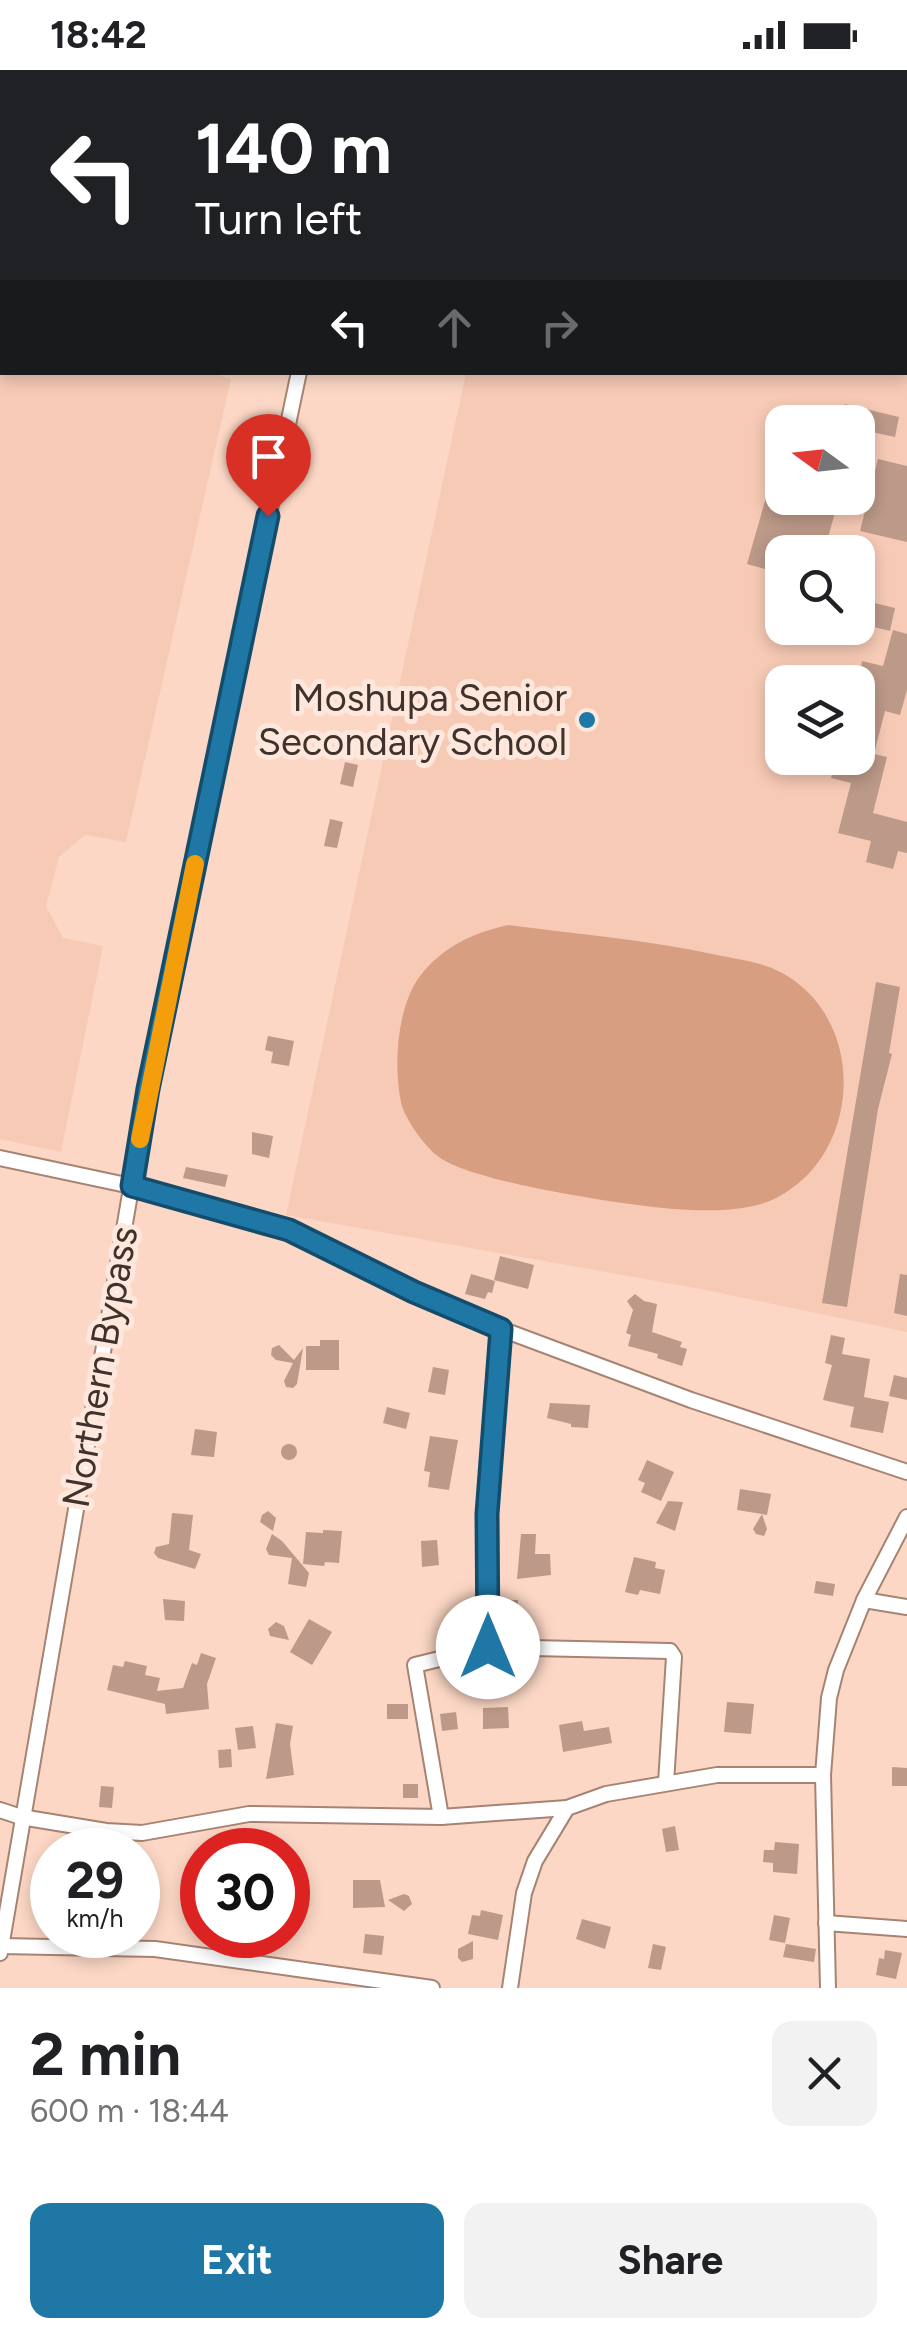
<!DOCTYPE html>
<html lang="en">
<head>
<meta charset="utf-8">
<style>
  :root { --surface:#fff; --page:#f2f2f2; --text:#202124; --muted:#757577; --accent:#1f77a6 }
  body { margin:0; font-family:Figtree,sans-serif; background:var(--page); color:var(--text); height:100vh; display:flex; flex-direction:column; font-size:38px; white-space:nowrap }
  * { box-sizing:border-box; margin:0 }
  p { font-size:32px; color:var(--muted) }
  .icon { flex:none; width:55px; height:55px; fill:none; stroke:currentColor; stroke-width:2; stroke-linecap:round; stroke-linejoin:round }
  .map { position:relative; height:1918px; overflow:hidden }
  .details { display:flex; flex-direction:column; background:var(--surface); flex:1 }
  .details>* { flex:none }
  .banner { position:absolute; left:0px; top:0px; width:908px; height:305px; box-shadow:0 5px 15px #0003; background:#202124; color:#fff; overflow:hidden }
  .needle { width:65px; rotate:285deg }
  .controls { position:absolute; left:765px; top:335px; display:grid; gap:20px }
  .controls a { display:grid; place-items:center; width:110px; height:110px; border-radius:20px; background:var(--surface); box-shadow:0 5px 15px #0003; font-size:50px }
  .speed { position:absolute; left:30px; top:1758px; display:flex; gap:20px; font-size:50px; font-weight:700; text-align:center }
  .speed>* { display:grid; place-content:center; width:130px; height:130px; border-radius:50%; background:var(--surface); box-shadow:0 5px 15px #0003; line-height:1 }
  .speed small { font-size:25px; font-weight:400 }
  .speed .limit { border:15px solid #d22; background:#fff; color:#111 }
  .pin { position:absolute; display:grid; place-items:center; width:85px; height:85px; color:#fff; margin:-102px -42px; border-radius:50% 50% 50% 0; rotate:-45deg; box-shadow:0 0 10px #0007 }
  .pin .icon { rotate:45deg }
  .me { position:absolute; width:110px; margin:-55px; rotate:0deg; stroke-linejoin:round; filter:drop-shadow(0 0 8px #0008) }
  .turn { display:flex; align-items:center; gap:35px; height:210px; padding:0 30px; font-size:45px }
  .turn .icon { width:130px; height:130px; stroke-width:2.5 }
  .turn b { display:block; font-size:70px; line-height:85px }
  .lanes { display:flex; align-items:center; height:95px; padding:0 30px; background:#0003; justify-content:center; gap:50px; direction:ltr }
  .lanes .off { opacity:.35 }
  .round { display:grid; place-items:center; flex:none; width:105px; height:105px; border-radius:20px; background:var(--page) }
  .head { display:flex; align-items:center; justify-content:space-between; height:170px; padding:0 30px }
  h1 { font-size:60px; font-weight:700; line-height:75px }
  .cta { display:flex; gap:20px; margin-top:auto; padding:20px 30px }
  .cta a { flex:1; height:115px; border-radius:20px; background:var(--accent); color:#fff; font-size:40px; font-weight:700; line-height:115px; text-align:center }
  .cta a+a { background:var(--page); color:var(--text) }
  .status { display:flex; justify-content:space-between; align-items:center; height:70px; padding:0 50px; background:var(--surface); direction:ltr }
  .status svg { height:28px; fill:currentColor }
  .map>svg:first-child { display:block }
</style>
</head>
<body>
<div class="status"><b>18:42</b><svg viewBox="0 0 49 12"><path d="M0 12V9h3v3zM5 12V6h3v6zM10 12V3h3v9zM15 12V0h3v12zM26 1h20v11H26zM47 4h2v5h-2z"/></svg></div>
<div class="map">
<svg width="907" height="1918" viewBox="0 0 907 1918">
  <rect width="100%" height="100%" fill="#fcd7c5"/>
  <g fill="#f6cab5" fill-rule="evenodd">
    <path d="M530,0H907V1262L701,1219L286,1145L466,303L905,302V2H530ZM782,352H858V428H782ZM782,482H858V558H782ZM782,612H858V688H782Z"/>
    <path d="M0,249L2,302H207L231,309L126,772L85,765L59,787L46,836L63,868L103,876L61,1082L0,1069Z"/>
  </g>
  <path fill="#d79e82" d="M508,855C578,864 648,870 717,885C741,890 769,893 789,907C867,957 860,1084 778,1127C749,1143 705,1141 674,1139C629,1136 471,1112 439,1087C425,1077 404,1048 401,1032C393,994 397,931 424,901C448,874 474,863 508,855Z"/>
  <g fill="#bc9989">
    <path d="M845,334L899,347L895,367L858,359V352H840Z"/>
    <path d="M779,382L782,383V428H839L824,482H782V504L747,494Z"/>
    <path d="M878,389L907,396V472L860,461Z"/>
    <path d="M858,529L895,538L890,561L858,553Z"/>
    <path d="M893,560L907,564V620L900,645L885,641L874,684L887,687L873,743L907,752V783L898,781L893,799L866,792L871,771L838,763L851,713L831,708L837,688H858V663L869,620L858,617L862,591L883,596Z"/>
    <path d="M345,692L358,695L353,717L340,714Z"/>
    <path d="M330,749L343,752L337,778L324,776Z"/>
    <path d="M876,912L900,917L889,983L892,984L878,1039L847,1237L822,1233Z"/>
    <path d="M268,966L294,971L289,996L271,993L273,982L265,980Z"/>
    <path d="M252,1062L273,1066L269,1088L252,1084Z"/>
    <path d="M186,1097L228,1105L225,1117L183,1108Z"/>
    <path d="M500,1186L534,1195L528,1219L494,1210Z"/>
    <path d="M471,1204L495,1211L492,1223L488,1222L485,1229L465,1224Z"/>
    <path d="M900,1204L907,1205V1246L894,1243Z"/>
    <path d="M635,1224L644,1231L657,1234L652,1262L682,1272L680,1277L687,1279L682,1296L657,1288L658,1284L628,1276L631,1265L626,1263L633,1240L627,1231Z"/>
    <path d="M831,1265L845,1268L842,1284L870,1289L864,1327L889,1332L883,1363L850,1357L854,1337L823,1330L832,1295L825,1293Z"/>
    <path d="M320,1270H339V1300H306V1276H320Z"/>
    <path d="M279,1275L294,1290L303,1278L297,1314L293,1318L286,1317L284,1311L293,1293L276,1290L271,1285L272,1278Z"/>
    <path d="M433,1297L449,1300L445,1325L428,1322Z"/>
    <path d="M894,1305L907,1308V1330L889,1326Z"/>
    <path d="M550,1333L590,1335L588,1358L571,1357V1354L547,1348Z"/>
    <path d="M387,1337L410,1343L406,1359L383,1353Z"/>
    <path d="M195,1359L217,1362L214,1387L191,1385Z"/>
    <path d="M430,1366L458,1370L449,1420L428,1417L430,1402L424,1401Z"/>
    <circle cx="289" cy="1382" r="8"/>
    <path d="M647,1390L674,1402L661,1431L641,1422L645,1413L638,1410Z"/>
    <path d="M740,1419L771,1424L767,1445L762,1444L767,1459L764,1466L756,1464L753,1459L762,1444L737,1440Z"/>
    <path d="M668,1431L683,1432L675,1461L656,1453Z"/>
    <path d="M268,1441L276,1448L273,1461L260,1452L262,1445Z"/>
    <path d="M172,1443L193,1445L189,1480L201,1484L195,1499L158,1488L154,1483L156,1477L169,1474Z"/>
    <path d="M323,1460L342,1461L339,1493L325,1492L324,1496L303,1494L306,1462L323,1463Z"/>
    <path d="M272,1464L282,1471L309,1503L306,1517L288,1514L292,1488L269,1485L266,1479Z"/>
    <path d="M521,1464H536L535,1484H550L551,1505L517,1509Z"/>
    <path d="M437,1470L439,1495L422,1497L421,1471Z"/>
    <path d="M634,1487L656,1492L655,1498L665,1500L660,1524L640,1520L638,1525L625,1522Z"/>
    <path d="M816,1511L835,1514L833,1526L814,1523Z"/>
    <path d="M163,1529L185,1531L184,1551L165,1550Z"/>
    <path d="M502,1530H518L517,1555L501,1554Z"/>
    <path d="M309,1549L332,1562L312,1595L290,1582Z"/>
    <path d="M276,1552L284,1556L289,1570L270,1566L268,1559Z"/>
    <path d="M201,1583L216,1588L207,1614L209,1639L166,1644L165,1634L107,1620L113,1595L123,1597L125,1591L147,1596L145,1605L160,1608L157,1621L183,1618L192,1593L197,1595Z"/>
    <path d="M727,1632L754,1634L751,1664L724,1662Z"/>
    <rect x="387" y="1634" width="21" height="15"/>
    <path d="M508,1637L509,1658L483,1659V1638Z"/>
    <path d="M456,1642L458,1659L442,1661L440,1644Z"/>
    <path d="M582,1651L584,1661L609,1657L612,1673L563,1682L559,1655Z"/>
    <path d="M276,1653L293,1656L290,1674L294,1705L266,1709Z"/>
    <path d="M253,1656L256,1678L238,1680L235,1658Z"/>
    <path d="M231,1679L232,1697L219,1698L218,1680Z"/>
    <path d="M892,1697L907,1698V1716H892Z"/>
    <rect x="403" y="1714" width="15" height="14"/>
    <path d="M101,1716L114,1717L112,1738L99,1737Z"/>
    <path d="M675,1756L679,1780L666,1782L662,1759Z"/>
    <path d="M775,1772L799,1774L797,1804L773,1802V1793L763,1792L764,1780H774Z"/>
    <path d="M353,1810H380L385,1837L353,1838Z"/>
    <path d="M404,1824L409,1826L412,1834L404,1841L388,1830Z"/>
    <path d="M481,1840L503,1845L498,1870L468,1864L472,1845L480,1846Z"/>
    <path d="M774,1845L790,1848L785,1873L769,1870Z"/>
    <path d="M582,1849L611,1857L605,1879L576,1869Z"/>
    <path d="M365,1864L384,1866L382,1885L363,1883Z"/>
    <path d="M473,1871V1889L462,1892L458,1888V1879Z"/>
    <path d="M653,1874L666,1877L661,1900L648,1898Z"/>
    <path d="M786,1874L816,1879L814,1892L783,1887Z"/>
    <path d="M885,1880L902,1883L896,1909L876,1905L879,1888L884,1889Z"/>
  </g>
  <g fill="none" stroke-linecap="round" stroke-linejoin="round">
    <g stroke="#a58473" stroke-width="18">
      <g id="street">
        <path d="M364,2V0"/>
        <path d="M0,1088L131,1116L289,1159L414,1222L501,1259L691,1330L907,1402"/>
        <path d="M501,1259L487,1444L488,1577L670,1581L674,1587L666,1713"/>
        <path d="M907,1447L864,1530L907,1537"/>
        <path d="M823,1705L828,1918"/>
        <path d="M0,1740L21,1747L106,1761L142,1763L249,1744L441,1747L567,1738"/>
        <path d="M441,1747L415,1595L488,1577"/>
        <path d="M826,1853L907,1859"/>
        <path d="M1,1876L155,1879L432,1918"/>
        <path d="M0,1883L148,1019L299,302"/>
        <path d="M510,1918L524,1823L535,1791L567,1738L606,1724L717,1705H823L829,1628L836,1600L864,1530"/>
      </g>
    </g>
    <use href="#street" stroke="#fff" stroke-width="14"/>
  </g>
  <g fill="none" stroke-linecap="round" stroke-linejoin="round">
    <g stroke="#144d6c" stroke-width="25">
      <path id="route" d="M268,446L148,1019L132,1116L289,1160L414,1222L501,1259L487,1444L488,1577"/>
    </g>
    <use href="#route" stroke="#1f77a6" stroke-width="18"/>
    <path stroke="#f59e0b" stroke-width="18" d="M140,1069L195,794"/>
  </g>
  <circle fill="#1f77a6" stroke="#fee8dd" stroke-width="4" cx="587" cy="650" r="10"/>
  <g text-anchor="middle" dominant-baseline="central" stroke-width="10" stroke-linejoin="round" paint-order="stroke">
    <g font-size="38" fill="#40322b" stroke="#fee8dd" text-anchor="end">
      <text x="567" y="628">Moshupa Senior<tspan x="567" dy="44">Secondary School</tspan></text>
    </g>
    <g font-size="38" fill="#40322b" stroke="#fee8dd">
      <text transform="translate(100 1297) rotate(-80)">Northern Bypass</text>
    </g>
  </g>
</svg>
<div class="controls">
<a><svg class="needle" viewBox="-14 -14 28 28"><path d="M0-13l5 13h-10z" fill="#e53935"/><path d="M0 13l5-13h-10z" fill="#757577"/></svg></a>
<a><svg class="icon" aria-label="search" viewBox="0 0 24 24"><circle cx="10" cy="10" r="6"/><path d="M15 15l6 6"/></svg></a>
<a><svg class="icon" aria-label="layers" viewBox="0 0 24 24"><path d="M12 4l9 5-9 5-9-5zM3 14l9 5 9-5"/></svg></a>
</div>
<div class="speed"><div>29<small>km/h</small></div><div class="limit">30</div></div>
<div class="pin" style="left:268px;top:446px;background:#d93025"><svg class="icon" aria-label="arrive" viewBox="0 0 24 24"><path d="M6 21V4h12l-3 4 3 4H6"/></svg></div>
<svg class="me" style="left:488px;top:1577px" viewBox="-20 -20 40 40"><circle r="19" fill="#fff"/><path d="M0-13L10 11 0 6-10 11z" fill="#1f77a6"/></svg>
<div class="banner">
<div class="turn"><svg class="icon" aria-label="left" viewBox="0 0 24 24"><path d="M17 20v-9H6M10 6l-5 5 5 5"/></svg><div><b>140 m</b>Turn left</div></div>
<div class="lanes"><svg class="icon" aria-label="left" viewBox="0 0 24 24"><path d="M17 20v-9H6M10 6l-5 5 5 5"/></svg><svg class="icon off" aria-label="ahead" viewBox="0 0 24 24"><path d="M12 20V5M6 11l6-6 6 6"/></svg><svg class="icon off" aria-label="right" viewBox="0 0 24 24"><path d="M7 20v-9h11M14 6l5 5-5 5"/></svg></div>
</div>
</div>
<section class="details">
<div class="head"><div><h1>2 min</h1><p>600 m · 18:44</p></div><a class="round"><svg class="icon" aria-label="close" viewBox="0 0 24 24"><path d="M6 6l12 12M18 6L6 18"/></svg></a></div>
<div class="cta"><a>Exit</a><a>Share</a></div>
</section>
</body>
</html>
